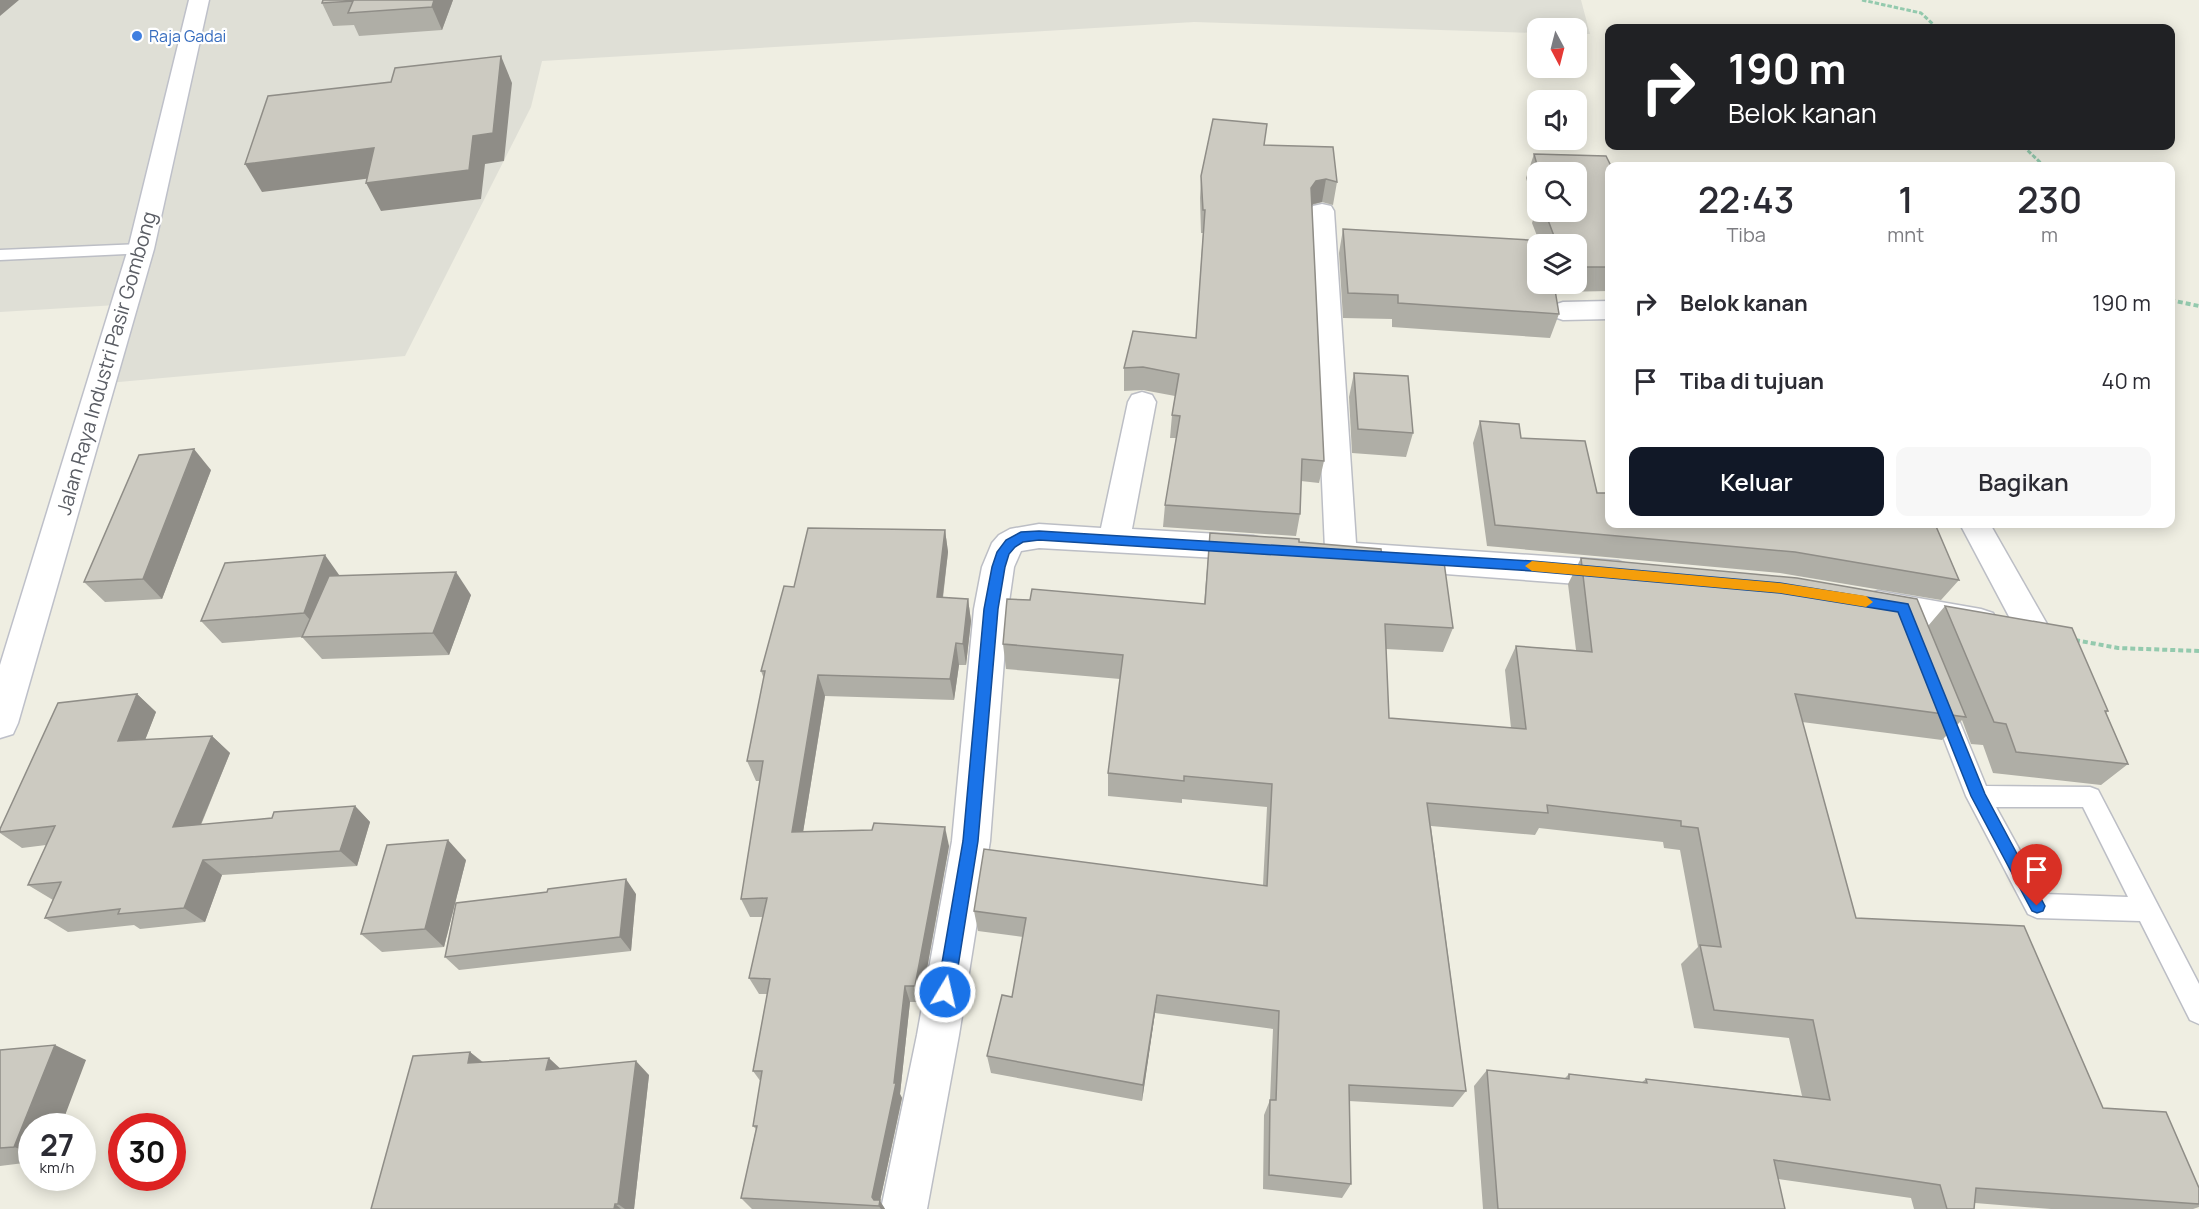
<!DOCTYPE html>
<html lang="id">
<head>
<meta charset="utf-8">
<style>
  :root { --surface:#fff; --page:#f7f7f7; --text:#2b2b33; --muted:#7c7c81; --accent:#111827 }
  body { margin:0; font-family:Manrope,sans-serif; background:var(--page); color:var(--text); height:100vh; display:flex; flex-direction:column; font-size:22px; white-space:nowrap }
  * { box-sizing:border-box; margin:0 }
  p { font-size:20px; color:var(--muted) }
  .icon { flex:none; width:33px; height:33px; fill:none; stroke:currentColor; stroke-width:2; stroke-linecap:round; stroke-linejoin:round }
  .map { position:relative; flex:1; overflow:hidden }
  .side { position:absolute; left:1605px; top:162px; width:570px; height:366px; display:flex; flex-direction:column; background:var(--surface); border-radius:12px; box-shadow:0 3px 15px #0003 }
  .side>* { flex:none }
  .guide { position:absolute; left:1605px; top:24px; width:570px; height:126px; border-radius:12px; box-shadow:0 3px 15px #0003; background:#202124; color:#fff; overflow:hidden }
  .needle { width:39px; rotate:173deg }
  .tools { position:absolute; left:1527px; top:18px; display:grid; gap:12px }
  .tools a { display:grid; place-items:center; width:60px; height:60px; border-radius:12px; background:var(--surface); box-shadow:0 3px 15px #0003; font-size:30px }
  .speed { position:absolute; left:18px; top:1113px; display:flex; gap:12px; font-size:30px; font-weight:700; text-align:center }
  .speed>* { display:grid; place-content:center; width:78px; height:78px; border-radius:50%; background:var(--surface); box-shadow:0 3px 15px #0003; line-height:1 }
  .speed small { font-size:15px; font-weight:400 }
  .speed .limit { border:9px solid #d22; background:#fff; color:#111 }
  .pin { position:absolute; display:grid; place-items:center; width:51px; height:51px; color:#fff; margin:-62px -26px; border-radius:50% 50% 50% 0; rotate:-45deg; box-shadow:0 0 6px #0007 }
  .pin .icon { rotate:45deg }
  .me { position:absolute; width:66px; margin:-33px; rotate:9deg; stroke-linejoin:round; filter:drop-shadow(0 0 4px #0008) }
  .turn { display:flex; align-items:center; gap:21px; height:126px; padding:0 24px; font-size:27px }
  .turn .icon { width:78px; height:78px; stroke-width:2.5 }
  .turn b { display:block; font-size:42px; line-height:51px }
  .eta { display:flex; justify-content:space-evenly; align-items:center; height:102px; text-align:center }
  .eta b { font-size:36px; font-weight:600; line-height:42px }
  .cta { display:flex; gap:12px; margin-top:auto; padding:12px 24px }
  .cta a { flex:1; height:69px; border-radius:12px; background:var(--accent); color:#fff; font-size:24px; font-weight:600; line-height:69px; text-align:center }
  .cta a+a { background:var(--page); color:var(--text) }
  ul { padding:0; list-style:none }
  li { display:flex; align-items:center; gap:18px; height:78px; padding:0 24px }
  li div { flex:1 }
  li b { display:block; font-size:22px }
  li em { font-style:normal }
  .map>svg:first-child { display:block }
</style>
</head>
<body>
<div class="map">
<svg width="2199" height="1209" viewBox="0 0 2199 1209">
  <rect width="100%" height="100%" fill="#efeee2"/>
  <path fill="#dfdfd6" d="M0,0H1581L1590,34H1577L1576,28H1538L1537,33L1194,22L542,61L531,107L405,356L86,385L117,305L0,312Z"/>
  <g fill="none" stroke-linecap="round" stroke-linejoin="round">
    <g stroke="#bcbec5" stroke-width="3">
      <g id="lane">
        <path d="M141,244L147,245L149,249L147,253L0,260V250Z"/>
        <path d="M1941,694L1949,696L1952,703L1986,786L2090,787L2098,790L2199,984V1024L2190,1020L2140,921L2037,918L2028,914L1966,796L1930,703L1933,696ZM1996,807H2083L2128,897L2044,894Z"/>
      </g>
    </g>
    <g stroke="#bcbec5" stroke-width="3">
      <g id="street">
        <path d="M1322,204L1331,206L1334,211L1356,543L1618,561L1629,565L1634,574L1629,583L1618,587L1338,566L1327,563L1322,554L1325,549L1310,211L1313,206Z"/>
        <path d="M1610,301V319L1563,320L1554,317L1550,311L1554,305L1563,302Z"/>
        <path d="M1142,392L1152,395L1156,402L1132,529L1253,536L1264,539L1269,548L1264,557L1253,560L1039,548L1021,551L1014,567L1008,609L990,841L959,1035L927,1209H881L917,1035L952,841L974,609L982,567L992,543L999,535L1010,529L1039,524L1101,528L1128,402L1132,395Z"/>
        <path d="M1960,524H1990L2051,631L2046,641L2034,644L2022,641Z"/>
        <path d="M1878,591L1981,609L1993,613L1998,622L1993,631L1981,635L1878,617L1866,613L1862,604L1866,595Z"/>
      </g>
    </g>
    <g stroke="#bec0c9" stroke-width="3">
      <path id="secondary" d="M189,0H209L154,249L18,723L13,734L0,738V665L128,249Z"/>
    </g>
    <g stroke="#94caae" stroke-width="3" stroke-dasharray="4.5 2" stroke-linecap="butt">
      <path d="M1862,0L1921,13L1937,28"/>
      <path d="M2023,146L2044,166"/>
      <path d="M2170,300L2175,301"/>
    </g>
    <g stroke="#94caae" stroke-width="4" stroke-dasharray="5 3" stroke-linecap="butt">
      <path d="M2170,300L2199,306"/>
      <path d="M2075,640L2118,648L2199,651"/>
    </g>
    <use href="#lane" fill="#fff" fill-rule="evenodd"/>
    <use href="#street" fill="#fff" fill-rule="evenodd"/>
    <use href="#secondary" fill="#fff" fill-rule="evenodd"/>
  </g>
  <g fill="#afaea6" fill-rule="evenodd">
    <path d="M323,0H453L442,30L359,36L354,25L333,26L322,3Z"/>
    <path d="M1265,145L1337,182L1333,205L1322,202L1312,205L1324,461L1319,483L1301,481L1300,514L1296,536L1163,527L1165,505L1176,438H1170L1172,415L1175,396L1143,390L1124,391V368L1196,338L1203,233H1201L1200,198L1201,176Z"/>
    <path d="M1534,154L1610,166V291L1558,292L1555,284H1576V244H1538L1559,314L1550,338L1392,327V319L1343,318L1339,253L1343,229L1539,241L1532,223L1536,211L1526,178ZM1538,172H1576V212H1538Z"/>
    <path d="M1354,373L1413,433L1406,457L1352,453L1349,397Z"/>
    <path d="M1480,421L1521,438L1597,493L1935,524L1959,580L1941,600L1780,573L1487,546L1473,443Z"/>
    <path d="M211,470L162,599L105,602L84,582Z"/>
    <path d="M945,530L948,552L943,598L968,599L971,621L966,665H959L954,700L825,696L803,832L949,846L921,1002H910L900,1094L902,1098L880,1201L885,1209H752L741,1198L756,1129L753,1126L761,1082L753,1071L767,994H759L749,978L763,917H750L741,899L760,781H756L747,761L764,679L761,671L794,587Z"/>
    <path d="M1210,533L1299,542L1382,558L1453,628L1443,652L1386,649L1389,718L1511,728L1505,670L1516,646L1576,650L1568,584L1581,558L1928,626L1945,606L2108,711L2106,713L2128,764L2101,785L1993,773L1983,745L1971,744L1962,720L1942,740L1802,722L1856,918L2103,1108L2199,1188V1207L2193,1209H2051L1975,1203L1974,1209H1914L1911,1198L1778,1179L1785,1209H1483L1474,1086L1487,1070L1564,1079L1569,1074L1642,1082L1646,1079L1802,1096L1789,1038L1694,1028L1681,964L1698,947L1680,850L1664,848L1663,842L1539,828L1535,835L1431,826L1466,1091L1453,1107L1349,1101L1351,1184L1342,1198L1263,1189L1264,1115L1270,1100L1273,1029L1155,1013L1142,1101L991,1073L987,1056L1012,997L1023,937L978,931L974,911L1263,885L1267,807L1182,799V803L1108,796V773L1120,679L1006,669L1003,644L1030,600L1204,604Z"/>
    <path d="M340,576L471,595L449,655L322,659L302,637L222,643L201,621Z"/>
    <path d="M137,694L156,712L145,740L212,736L230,753L201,825L272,818L355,806L370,822L357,866L222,875L205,922L140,929L134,925L68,932L45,918L53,900L28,885L46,845L22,848L0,833V829Z"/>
    <path d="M466,860L444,947L382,952L361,934Z"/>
    <path d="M636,894L631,951L459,970L445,957Z"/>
    <path d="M0,1050L86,1060L32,1126V1162L0,1166Z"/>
    <path d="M470,1052L483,1062L649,1075L634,1209H371Z"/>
  </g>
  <g fill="#8f8d87">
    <path d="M0,0H19L0,16Z"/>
    <path d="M434,0H453L442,30L432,7Z"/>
    <path d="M501,56L512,83L504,161L485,164L481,199L381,211L366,183Z"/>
    <path d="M374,148L388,176L262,192L245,164Z"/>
    <path d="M1326,179L1322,202L1313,204L1308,211L1311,188L1316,181Z"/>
    <path d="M194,449L211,470L162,599L143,579Z"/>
    <path d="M945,530L948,552L940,619L937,597Z"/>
    <path d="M325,555L342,579L323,635L304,613Z"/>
    <path d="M456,572L471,595L449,655L433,633Z"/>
    <path d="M968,599L971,621L966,665L963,644Z"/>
    <path d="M956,643L959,665L954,700L950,679Z"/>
    <path d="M818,675L825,696L800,851L792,832Z"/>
    <path d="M137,694L156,712L138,758L118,741Z"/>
    <path d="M212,736L230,753L193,843L173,827Z"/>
    <path d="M355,806L370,822L357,866L340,851Z"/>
    <path d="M945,827L949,846L921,1002L915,986Z"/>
    <path d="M448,840L466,860L444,947L425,929Z"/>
    <path d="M203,860L222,875L205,922L184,908Z"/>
    <path d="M626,879L636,894L631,951L620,937Z"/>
    <path d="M905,986L910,1002L900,1094L902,1098L880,1201L885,1209H881L872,1197Z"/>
    <path d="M1157,995L1155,1013L1142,1101L1143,1085Z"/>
    <path d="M55,1045L86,1060L61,1126H32V1153L14,1147Z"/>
    <path d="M470,1052L488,1067L468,1063Z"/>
    <path d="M549,1058L565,1073L546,1070Z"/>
    <path d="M636,1061L649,1075L634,1209H625L618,1204Z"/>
    <path d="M615,1204L621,1209H614Z"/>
  </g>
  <g fill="#cccac1" stroke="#8f8d87" stroke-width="1.5">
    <path d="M323,0H434L432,7L348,13L353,1L322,3Z"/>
    <path d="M501,56L493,133L473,136L469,170L366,183L374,148L245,164L268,96L391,82L395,68Z"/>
    <path d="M1213,119L1267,124L1264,145L1333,147L1337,182L1326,179L1316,181L1311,188L1324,461L1302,459L1300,514L1165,505L1180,416L1172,415L1179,374L1143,367L1124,368L1133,331L1196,338L1205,210H1203L1201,176Z"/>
    <path d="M1534,154L1606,156L1611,166H1610V267H1576V244H1557L1545,212H1576V172H1539Z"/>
    <path d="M1343,229L1547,241V244H1538V284H1554L1559,314L1398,303V295L1348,293Z"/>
    <path d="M1354,373L1408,376L1413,433L1358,429Z"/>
    <path d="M1480,421L1519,424L1521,438L1585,441L1597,493H1610V524H1935L1959,580L1795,552L1495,525Z"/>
    <path d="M194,449L143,579L84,582L139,455Z"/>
    <path d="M808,528L945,530L937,597L968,599L963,644L956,643L950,679L818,675L792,832L872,830L874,823L945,827L915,986H905L894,1083H896L872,1197L874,1200H880L879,1206L741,1198L757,1126H753L762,1071H753L770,979L749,978L767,898L741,899L763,761H747L765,671H761L784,586L794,587Z"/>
    <path d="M1210,533L1299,539V542L1381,549L1382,558L1444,562L1453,628L1385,624L1389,718L1526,729L1516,646L1592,652L1581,558L1797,578L1917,599L1966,717L1795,694L1856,918L2024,926L2103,1108L2166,1112L2199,1188V1204L1976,1188L1974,1209H1947L1940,1185L1774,1160L1785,1209H1498L1487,1070L1569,1079V1074L1647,1083L1646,1079L1830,1100L1813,1020L1714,1010L1700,945L1721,947L1698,828L1681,826V821L1547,805L1548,813L1427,803L1466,1091L1349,1085L1351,1184L1269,1175L1270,1100H1276L1279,1011L1157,995L1143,1085L987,1056L1002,995L1012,997L1026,918L974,911L984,849L1267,886L1272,784L1184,776V781L1108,773L1123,655L1003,644L1007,599L1030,600L1032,589L1205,604Z"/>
    <path d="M325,555L304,613L201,621L225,563Z"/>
    <path d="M456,572L433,633L302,637L329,576Z"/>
    <path d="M1945,606L2072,628L2108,711H2105L2128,764L2016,752L2006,724L1994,722Z"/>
    <path d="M137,694L118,741L212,736L173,827L272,818L274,812L355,806L340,851L203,860L184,908L118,914L120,909L45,918L61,882L28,885L55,826L0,832V829L58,703Z"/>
    <path d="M448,840L425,929L361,934L387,845Z"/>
    <path d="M626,879L620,937L445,957L456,903L547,892L548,889Z"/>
    <path d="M55,1045L14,1147L0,1148V1050Z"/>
    <path d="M470,1052L468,1063L549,1058L546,1070L636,1061L618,1204H615L614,1209H371L413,1056Z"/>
  </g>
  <path fill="#1a73e8" stroke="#114b97" stroke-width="1.5" d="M1039,531L1532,561L1780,583L1908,604L1985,794L2045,906L2043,911L2037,913L2032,911L1971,796L1898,612L1780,593L1532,571L1039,540L1023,542L1015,547L1009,554L1005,567L998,609L978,841L954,992L951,998L945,1000L939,998L937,992L963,841L984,609L992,567L997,552L1006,540L1021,532Z"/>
  <path fill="#f59e0b" d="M1532,561L1780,583L1866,596L1873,602L1866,607L1780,593L1532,571L1525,566Z"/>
  <circle fill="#3f7fe0" stroke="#fff" stroke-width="2" cx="137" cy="36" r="6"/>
  <g text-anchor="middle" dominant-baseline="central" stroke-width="4.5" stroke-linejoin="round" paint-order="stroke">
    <g font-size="16" fill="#366cbe" stroke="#fff" text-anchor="start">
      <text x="149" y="36">Raja Gadai</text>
    </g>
    <g font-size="20" fill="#5a5d64" stroke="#fff">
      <text transform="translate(106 363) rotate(-74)">Jalan Raya Industri Pasir Gombong</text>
    </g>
  </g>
</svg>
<div class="tools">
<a><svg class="needle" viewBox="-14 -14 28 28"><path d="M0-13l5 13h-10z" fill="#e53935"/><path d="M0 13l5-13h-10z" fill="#7c7c81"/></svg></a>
<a><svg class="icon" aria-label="sound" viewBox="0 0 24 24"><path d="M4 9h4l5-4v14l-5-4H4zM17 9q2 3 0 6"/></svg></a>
<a><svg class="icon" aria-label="search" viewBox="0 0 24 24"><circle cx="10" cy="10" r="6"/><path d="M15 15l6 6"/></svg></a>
<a><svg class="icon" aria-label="layers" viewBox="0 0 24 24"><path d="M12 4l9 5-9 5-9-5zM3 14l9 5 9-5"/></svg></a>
</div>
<div class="speed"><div>27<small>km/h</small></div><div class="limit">30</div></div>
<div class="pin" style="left:2037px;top:906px;background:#d93025"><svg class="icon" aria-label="arrive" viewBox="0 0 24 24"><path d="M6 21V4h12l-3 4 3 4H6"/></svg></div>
<svg class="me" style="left:945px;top:992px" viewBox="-20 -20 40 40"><circle r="17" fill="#1a73e8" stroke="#fff" stroke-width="3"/><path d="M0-11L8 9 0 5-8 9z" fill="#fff"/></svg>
<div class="guide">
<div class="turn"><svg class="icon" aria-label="right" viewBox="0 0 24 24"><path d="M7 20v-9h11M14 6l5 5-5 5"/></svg><div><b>190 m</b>Belok kanan</div></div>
</div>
<section class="side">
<div class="eta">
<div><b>22:43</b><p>Tiba</p></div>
<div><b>1</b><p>mnt</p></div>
<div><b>230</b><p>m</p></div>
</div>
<ul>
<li><svg class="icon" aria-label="right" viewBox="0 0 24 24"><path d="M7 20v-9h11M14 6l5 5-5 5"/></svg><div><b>Belok kanan</b></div><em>190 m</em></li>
<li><svg class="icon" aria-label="arrive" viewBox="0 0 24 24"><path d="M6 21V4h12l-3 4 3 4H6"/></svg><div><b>Tiba di tujuan</b></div><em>40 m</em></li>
</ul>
<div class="cta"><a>Keluar</a><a>Bagikan</a></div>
</section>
</div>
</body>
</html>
